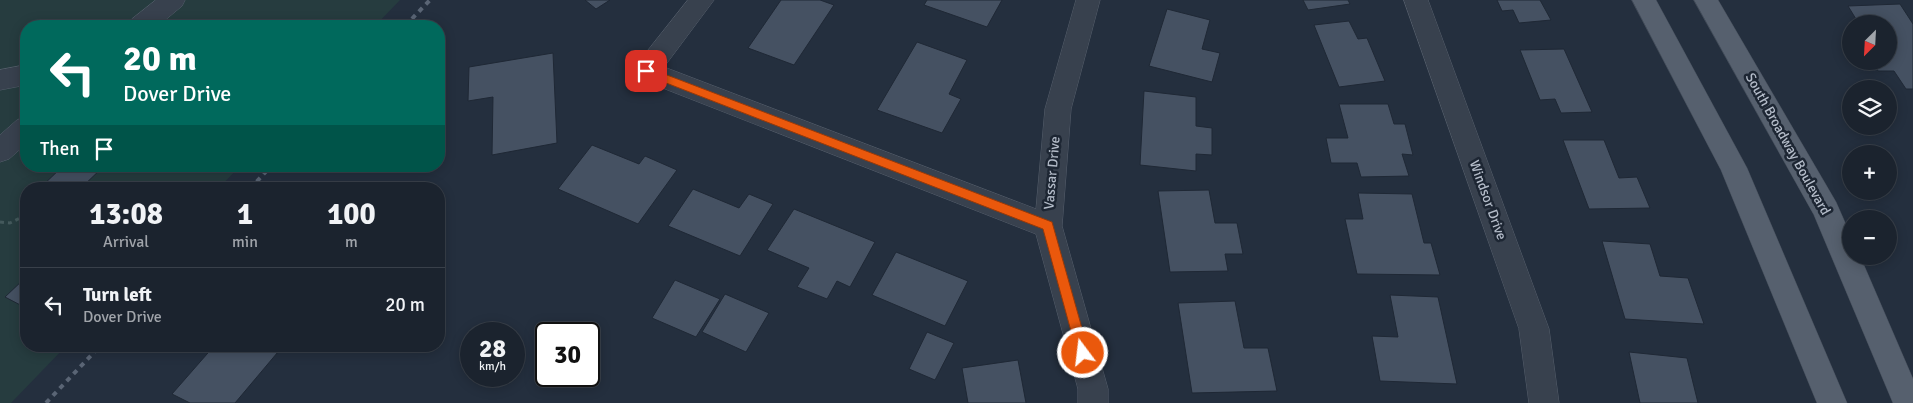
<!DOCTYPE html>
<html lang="en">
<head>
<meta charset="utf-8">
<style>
  :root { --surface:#1b232e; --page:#242b36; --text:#f1f3f6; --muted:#a0a4aa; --line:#39404a }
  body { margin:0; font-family:Signika,sans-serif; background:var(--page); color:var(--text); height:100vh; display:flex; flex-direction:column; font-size:19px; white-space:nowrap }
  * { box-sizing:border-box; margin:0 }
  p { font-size:16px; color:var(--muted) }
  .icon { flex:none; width:28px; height:28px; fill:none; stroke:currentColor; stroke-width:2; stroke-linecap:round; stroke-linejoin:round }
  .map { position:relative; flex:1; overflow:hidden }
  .sheet { position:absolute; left:20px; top:182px; width:425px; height:170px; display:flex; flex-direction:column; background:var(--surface); border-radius:20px; box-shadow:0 2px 12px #0003,0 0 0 1px var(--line) }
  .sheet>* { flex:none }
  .banner { position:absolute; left:20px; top:20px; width:425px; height:152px; border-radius:20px; box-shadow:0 2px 12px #0003,0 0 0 1px var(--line); background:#00695c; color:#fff; overflow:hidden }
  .needle { width:32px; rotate:204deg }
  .controls { position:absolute; left:1842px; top:15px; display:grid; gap:10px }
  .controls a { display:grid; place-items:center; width:55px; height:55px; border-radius:50%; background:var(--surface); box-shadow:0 2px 12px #0003,0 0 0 1px var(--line); font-size:25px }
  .speed { position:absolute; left:460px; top:322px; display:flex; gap:10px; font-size:25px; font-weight:700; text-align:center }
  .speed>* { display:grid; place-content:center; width:65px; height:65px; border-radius:50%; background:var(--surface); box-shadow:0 2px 12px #0003,0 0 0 1px var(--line); line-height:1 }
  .speed small { font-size:12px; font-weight:400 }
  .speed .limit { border:2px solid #111; border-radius:8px; background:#fff; color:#111 }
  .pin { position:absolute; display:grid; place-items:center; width:42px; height:42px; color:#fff; margin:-21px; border-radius:10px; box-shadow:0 2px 8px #0006 }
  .me { position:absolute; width:55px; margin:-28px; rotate:345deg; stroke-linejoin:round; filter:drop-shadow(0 0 4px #0008) }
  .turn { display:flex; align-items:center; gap:18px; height:105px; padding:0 20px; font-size:22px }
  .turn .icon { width:65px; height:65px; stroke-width:2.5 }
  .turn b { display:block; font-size:35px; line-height:42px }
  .then { display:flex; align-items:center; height:48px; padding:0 20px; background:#0003; gap:10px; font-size:19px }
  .eta { display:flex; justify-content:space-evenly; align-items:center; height:85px; text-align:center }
  .eta b { font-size:30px; font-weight:700; line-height:35px }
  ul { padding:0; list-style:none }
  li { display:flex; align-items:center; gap:15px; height:75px; padding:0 20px; border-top:1px solid var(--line) }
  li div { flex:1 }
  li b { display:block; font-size:19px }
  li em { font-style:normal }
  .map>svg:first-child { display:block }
</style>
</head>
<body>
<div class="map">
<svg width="1913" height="403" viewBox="0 0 1913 403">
  <rect width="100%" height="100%" fill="#242f3e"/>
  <path fill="#263c3f" d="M0,0H400L375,26H26V166H240L218,189H26V346H66L11,403H0Z"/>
  <g fill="#455162" stroke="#1f2835">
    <path d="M585,0H610L596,9Z"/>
    <path d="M781,0H820L834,5L794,65L748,48Z"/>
    <path d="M927,0H1002L987,27L924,5Z"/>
    <path d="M1303,0H1348L1350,4L1308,10Z"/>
    <path d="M1497,0H1540L1551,20L1519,23L1513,10L1502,11Z"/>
    <path d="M1900,4L1913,24V89H1906L1894,71H1878L1872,61H1889V24H1859L1848,6Z"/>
    <path d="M1167,9L1210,20L1202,49L1220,53L1212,82L1149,66Z"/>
    <path d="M1349,21L1358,39L1367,38L1385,81L1339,87L1314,25Z"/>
    <path d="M917,42L967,60L949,94L961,99L942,133L877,110Z"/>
    <path d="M1564,49L1592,112L1561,113L1555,99L1540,100L1520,50Z"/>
    <path d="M553,53L557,143L492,155L493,97L468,101L469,67Z"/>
    <path d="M1144,91L1196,97V126L1212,128V155L1196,154V171L1140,165Z"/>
    <path d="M1339,104H1388L1394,124H1405L1413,155L1402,154L1409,176L1361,177L1357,163H1331L1326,138H1348Z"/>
    <path d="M1563,140H1604L1619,178L1637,177L1650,208L1589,209Z"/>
    <path d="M592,145L639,164L645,156L677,170L638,224L558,189Z"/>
    <path d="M63,166H104L80,189H39Z"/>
    <path d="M693,189L739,208L749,194L773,204L740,256L668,226Z"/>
    <path d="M1209,190L1215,223H1237L1243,254H1225L1228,271L1170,272L1158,191Z"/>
    <path d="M1358,193L1412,194L1424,243H1431L1440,275L1357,274L1345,219H1363Z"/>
    <path d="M794,209L875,242L850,287L837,281L827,299L797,287L809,268L767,250Z"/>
    <path d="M1602,241L1650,244L1660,276L1688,278L1704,324L1625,319Z"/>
    <path d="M896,252L968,281L945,326L872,295Z"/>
    <path d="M25,278H26V308L5,297Z"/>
    <path d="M675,280L720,299L696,337L652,318Z"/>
    <path d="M725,294L769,313L746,352L702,332Z"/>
    <path d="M1390,295L1438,297L1457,384L1380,381L1372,336L1398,337Z"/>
    <path d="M1235,301L1244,348H1268L1277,391L1192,393L1178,303Z"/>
    <path d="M927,332L954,343L935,380L909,369Z"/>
    <path d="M214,346H283L235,403H190L172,394Z"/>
    <path d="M1629,352L1687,358L1698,403H1640Z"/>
    <path d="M1018,360L1026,403H968L962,368Z"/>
  </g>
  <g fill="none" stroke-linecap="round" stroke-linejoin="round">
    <g stroke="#565f6c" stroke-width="1">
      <g id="minor">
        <path d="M156,0H185L182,6L158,26H129L132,19Z"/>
        <path d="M688,0H714L664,67L1036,209L1045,109L1076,0H1100L1071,109L1062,226L1108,389V403H1078V389L1036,234L637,78L633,71L637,64Z"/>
        <path d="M1404,0H1428L1549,329L1559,403H1529L1519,329Z"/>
        <path d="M26,65V85L0,90V70Z"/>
        <path d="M26,117V144L9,159L0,162V135L17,120Z"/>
      </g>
    </g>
    <g stroke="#414a57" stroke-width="1">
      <g id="major">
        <path d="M1632,0H1656L1747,168L1847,403H1817L1721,170Z"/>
        <path d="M1694,0H1718L1836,202L1851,236V256H1860L1913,379V403H1893L1814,215Z"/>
      </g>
    </g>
    <path stroke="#44595c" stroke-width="3" stroke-dasharray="4 4" stroke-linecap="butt" d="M0,222L10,223L26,215"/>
    <use href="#minor" fill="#38414e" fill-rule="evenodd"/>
    <use href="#major" fill="#56606e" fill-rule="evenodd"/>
    <g stroke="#5a6575" stroke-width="4" stroke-dasharray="5 5" stroke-linecap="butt">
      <path d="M405,26L430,0"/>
      <path d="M250,189L271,166"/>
      <path d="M46,403L100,346"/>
    </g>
  </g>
  <path fill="#ea580c" stroke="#983908" d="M646,67L1052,222L1089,353L1087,357L1083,359L1078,357L1077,353L1043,229L643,74L641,71Z"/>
  <g text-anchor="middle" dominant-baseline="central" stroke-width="5" stroke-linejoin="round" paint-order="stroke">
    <g font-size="14" fill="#b4bcc9" stroke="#1d2633">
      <text transform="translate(1788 144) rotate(61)">South Broadway Boulevard</text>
      <text transform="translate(1052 173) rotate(-85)">Vassar Drive</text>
      <text transform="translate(1488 200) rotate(70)">Windsor Drive</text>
    </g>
  </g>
</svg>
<div class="controls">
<a><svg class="needle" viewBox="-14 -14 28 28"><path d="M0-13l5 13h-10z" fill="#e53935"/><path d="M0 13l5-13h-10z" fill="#a0a4aa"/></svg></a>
<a><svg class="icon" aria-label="layers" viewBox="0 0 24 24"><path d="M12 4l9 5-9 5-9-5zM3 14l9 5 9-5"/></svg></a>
<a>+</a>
<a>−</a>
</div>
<div class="speed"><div>28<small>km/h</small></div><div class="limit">30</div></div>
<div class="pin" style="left:646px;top:71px;background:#d93025"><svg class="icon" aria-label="arrive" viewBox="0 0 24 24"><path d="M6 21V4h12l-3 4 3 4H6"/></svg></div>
<svg class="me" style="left:1083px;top:353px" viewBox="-20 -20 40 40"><circle r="17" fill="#ea580c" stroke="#fff" stroke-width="3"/><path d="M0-11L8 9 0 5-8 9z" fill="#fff"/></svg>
<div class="banner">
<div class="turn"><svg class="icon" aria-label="left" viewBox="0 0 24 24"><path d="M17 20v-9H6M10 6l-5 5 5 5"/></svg><div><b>20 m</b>Dover Drive</div></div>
<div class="then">Then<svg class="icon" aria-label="arrive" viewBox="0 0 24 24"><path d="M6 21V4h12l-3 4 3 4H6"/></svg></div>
</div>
<section class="sheet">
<div class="eta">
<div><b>13:08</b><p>Arrival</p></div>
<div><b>1</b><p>min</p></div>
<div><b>100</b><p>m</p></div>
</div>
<ul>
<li><svg class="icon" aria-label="left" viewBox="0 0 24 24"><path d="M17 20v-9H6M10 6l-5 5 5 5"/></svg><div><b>Turn left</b><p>Dover Drive</p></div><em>20 m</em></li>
</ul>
</section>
</div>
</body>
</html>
